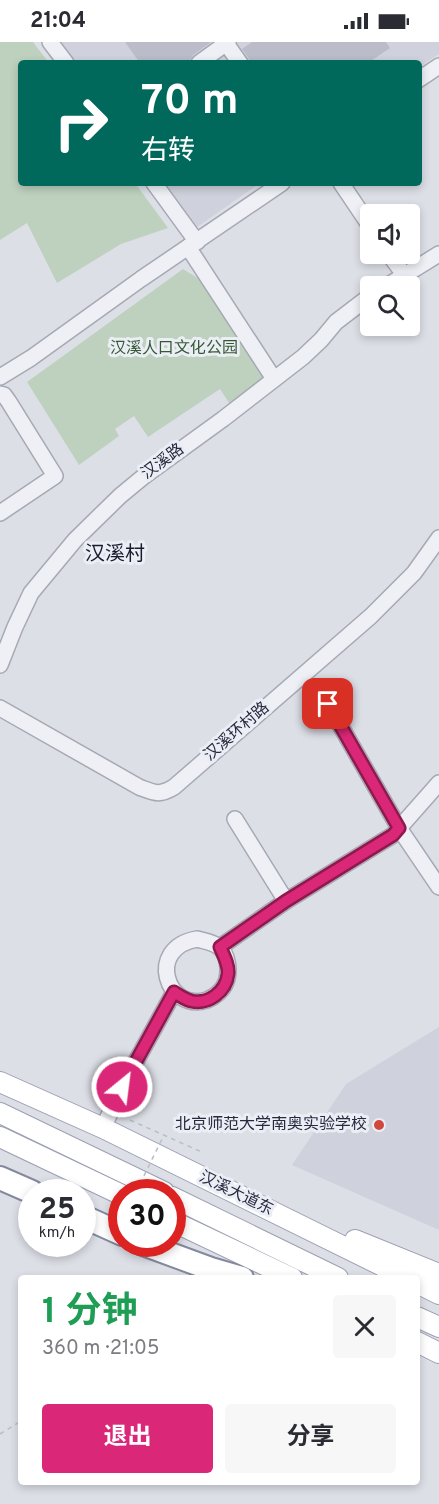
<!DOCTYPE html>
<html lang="zh">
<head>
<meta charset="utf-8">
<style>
  :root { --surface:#fff; --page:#f7f7f7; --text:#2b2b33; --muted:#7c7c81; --accent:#db2777 }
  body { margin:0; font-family:Overpass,"Noto Sans SC",sans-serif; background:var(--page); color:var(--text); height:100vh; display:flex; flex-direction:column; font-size:22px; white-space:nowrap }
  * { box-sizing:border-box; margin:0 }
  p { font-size:20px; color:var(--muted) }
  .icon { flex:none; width:33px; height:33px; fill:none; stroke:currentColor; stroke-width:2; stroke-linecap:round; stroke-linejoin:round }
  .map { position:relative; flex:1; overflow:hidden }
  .sheet { position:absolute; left:18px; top:1233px; width:402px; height:210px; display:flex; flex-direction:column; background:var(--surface); border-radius:6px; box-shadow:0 3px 9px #0003 }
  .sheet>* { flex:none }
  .guide { position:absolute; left:18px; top:18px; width:404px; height:126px; border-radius:6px; box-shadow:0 3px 9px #0003; background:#00695c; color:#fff; overflow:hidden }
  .tools { position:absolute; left:360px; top:162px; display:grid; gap:12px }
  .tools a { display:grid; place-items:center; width:60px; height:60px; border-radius:6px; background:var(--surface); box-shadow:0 3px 9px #0003; font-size:30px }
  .speed { position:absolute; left:18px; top:1137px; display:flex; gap:12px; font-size:30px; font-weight:700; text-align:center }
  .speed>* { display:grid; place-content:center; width:78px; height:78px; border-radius:50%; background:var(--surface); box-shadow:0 3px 9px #0003; line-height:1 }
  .speed small { font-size:15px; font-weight:400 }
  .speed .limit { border:9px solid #d22; background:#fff; color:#111 }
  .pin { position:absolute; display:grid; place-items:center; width:51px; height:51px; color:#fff; margin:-26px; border-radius:12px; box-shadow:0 3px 9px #0006 }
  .me { position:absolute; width:66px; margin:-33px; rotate:29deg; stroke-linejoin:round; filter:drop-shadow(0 0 4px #0008) }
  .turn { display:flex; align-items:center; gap:21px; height:126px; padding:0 24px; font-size:27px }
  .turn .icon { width:78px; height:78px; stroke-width:2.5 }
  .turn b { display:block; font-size:42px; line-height:51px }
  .round { display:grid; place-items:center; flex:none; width:63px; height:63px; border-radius:6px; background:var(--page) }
  .summary { display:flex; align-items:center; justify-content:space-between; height:102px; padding:0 24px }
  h1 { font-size:36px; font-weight:700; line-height:45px; color:#1e9e55 }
  .button { display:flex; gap:12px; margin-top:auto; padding:12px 24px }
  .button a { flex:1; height:69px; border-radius:6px; background:var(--accent); color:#fff; font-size:24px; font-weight:700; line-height:69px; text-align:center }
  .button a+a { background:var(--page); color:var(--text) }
  .status { display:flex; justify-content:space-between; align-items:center; height:42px; padding:0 30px; background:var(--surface); direction:ltr }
  .status svg { height:16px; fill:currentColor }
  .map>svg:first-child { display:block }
</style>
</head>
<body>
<div class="status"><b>21:04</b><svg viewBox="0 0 49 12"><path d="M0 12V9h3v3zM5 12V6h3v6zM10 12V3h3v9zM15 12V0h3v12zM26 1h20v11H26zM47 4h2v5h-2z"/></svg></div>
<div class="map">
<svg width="439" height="1462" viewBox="0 0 439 1462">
  <rect width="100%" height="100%" fill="#dddfe7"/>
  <g fill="#cfd1dc">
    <path d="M42,0H439V12L419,25L418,21H57Z"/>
    <path d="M143,141H260L183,195Z"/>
    <path d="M439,985V1188L292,1123L346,1042Z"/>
  </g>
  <g fill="#bed1be">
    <path d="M0,0H33L49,21H21V141H135L168,186L121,202L57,241L27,181L0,198Z"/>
    <path d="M183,227L204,240L266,337L231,364L220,347L148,395L134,374L115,387L119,394L79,423L27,340Z"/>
  </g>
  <g fill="#babcca">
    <path d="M125,0H211L193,13L188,21H140Z"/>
    <path d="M252,0H386L390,6L368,21H250L248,15L242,7Z"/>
  </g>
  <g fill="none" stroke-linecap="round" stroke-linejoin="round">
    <g stroke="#a6a9b4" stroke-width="18">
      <g id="minor">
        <path d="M50,0L66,21"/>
        <path d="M225,0L240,21"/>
        <path d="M199,21L228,0"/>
        <path d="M418,38L439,24"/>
        <path d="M154,141L197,200"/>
        <path d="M341,141L370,184"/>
        <path d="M188,205L274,337"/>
        <path d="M389,212L405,234"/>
        <path d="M387,244L439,212"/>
        <path d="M0,335L31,316L141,237L282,141"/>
        <path d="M0,352L4,353L9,360L55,434L0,471"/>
        <path d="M0,623L15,585L31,551L75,498L120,454L143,435L223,377L303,315L321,298L336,280L370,254"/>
        <path d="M328,662L399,786L439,845"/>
        <path d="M0,666L139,745C155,751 159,754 174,745L371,574L414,531L439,496"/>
        <path d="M235,777L286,859"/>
        <path d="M197,897C204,899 213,900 219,905C228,912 230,929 226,940C223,948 215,955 207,958C167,971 145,906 197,897Z"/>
        <path d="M220,905L286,859L393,793L439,741"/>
        <path d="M103,1086L122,1045L174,950"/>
      </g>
    </g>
    <g stroke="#9ca0b3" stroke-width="22">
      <g id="major">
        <path d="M0,1040L103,1086L407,1236"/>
        <path d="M0,1071L164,1150"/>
        <path d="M0,1095L122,1153"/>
        <path d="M172,1155L338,1236"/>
        <path d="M172,1179L292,1236"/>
        <path d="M355,1198L439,1232"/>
        <path d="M417,1241L439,1252"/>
        <path d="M417,1275L439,1285"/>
        <path d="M417,1300L439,1311"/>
      </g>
    </g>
    <g stroke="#84899e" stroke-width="26">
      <g id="highway">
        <path d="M0,1136L32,1150"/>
        <path d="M82,1174L122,1192"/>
        <path d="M143,1202L211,1227L242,1236"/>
      </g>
    </g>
    <g stroke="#bbbdc5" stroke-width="1.5" stroke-dasharray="4.5 4.5" stroke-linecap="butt">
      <path d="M130,1078L204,1111"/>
      <path d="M0,1392L21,1379"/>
    </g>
    <use href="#minor" stroke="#eff0f5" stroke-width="15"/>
    <use href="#major" stroke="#fff" stroke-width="20"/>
    <use href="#highway" stroke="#fff" stroke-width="22"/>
    <path stroke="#bbbdc5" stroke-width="1.5" stroke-dasharray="4.5 4.5" stroke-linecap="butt" d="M136,1150L164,1093"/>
  </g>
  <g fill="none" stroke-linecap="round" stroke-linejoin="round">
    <g stroke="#8e194d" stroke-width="15">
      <path id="route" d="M122,1045L174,950C180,954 184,957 191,959C208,963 226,950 228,932C229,923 224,914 220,905L286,859L393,793L399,786L328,662"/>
    </g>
    <use href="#route" stroke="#db2777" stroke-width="10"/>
  </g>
  <circle fill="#d0473e" stroke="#eceef5" stroke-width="2" cx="379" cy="1083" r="6"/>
  <g text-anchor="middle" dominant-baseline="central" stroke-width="6" stroke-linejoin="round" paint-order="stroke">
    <g font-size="16" fill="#335a34" stroke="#eceef5">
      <text x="174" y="307">汉溪人口文化公园</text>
    </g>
    <g font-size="16" fill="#262a3e" stroke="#eceef5">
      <text transform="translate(163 420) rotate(-36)">汉溪路</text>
      <text transform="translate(237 690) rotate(-41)">汉溪环村路</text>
      <text transform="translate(236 1152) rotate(26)">汉溪大道东</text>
    </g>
    <g font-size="16" fill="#262a3e" stroke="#eceef5" text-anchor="end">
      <text x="367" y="1083">北京师范大学南奥实验学校</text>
    </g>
    <g font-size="20" fill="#191b2e" stroke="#eceef5">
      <text x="115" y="513">汉溪村</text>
    </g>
  </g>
</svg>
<div class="tools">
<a><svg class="icon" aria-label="sound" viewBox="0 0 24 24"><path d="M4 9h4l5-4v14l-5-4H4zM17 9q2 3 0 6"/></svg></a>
<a><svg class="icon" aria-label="search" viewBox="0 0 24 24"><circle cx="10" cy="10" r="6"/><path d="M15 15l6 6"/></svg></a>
</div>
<div class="speed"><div>25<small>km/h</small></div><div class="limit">30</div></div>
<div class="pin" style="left:328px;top:662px;background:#d93025"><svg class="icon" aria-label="arrive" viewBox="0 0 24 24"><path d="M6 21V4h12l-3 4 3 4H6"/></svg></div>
<svg class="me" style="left:122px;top:1045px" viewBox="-20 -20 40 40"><circle r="17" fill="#db2777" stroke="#fff" stroke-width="3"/><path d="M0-11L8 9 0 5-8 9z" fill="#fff"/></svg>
<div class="guide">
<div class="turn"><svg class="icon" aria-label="right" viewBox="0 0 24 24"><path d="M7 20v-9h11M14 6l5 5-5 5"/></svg><div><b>70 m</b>右转</div></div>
</div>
<section class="sheet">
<div class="summary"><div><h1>1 分钟</h1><p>360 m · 21:05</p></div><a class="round"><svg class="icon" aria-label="close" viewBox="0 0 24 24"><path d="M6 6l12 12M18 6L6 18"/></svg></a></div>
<div class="button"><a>退出</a><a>分享</a></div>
</section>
</div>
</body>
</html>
